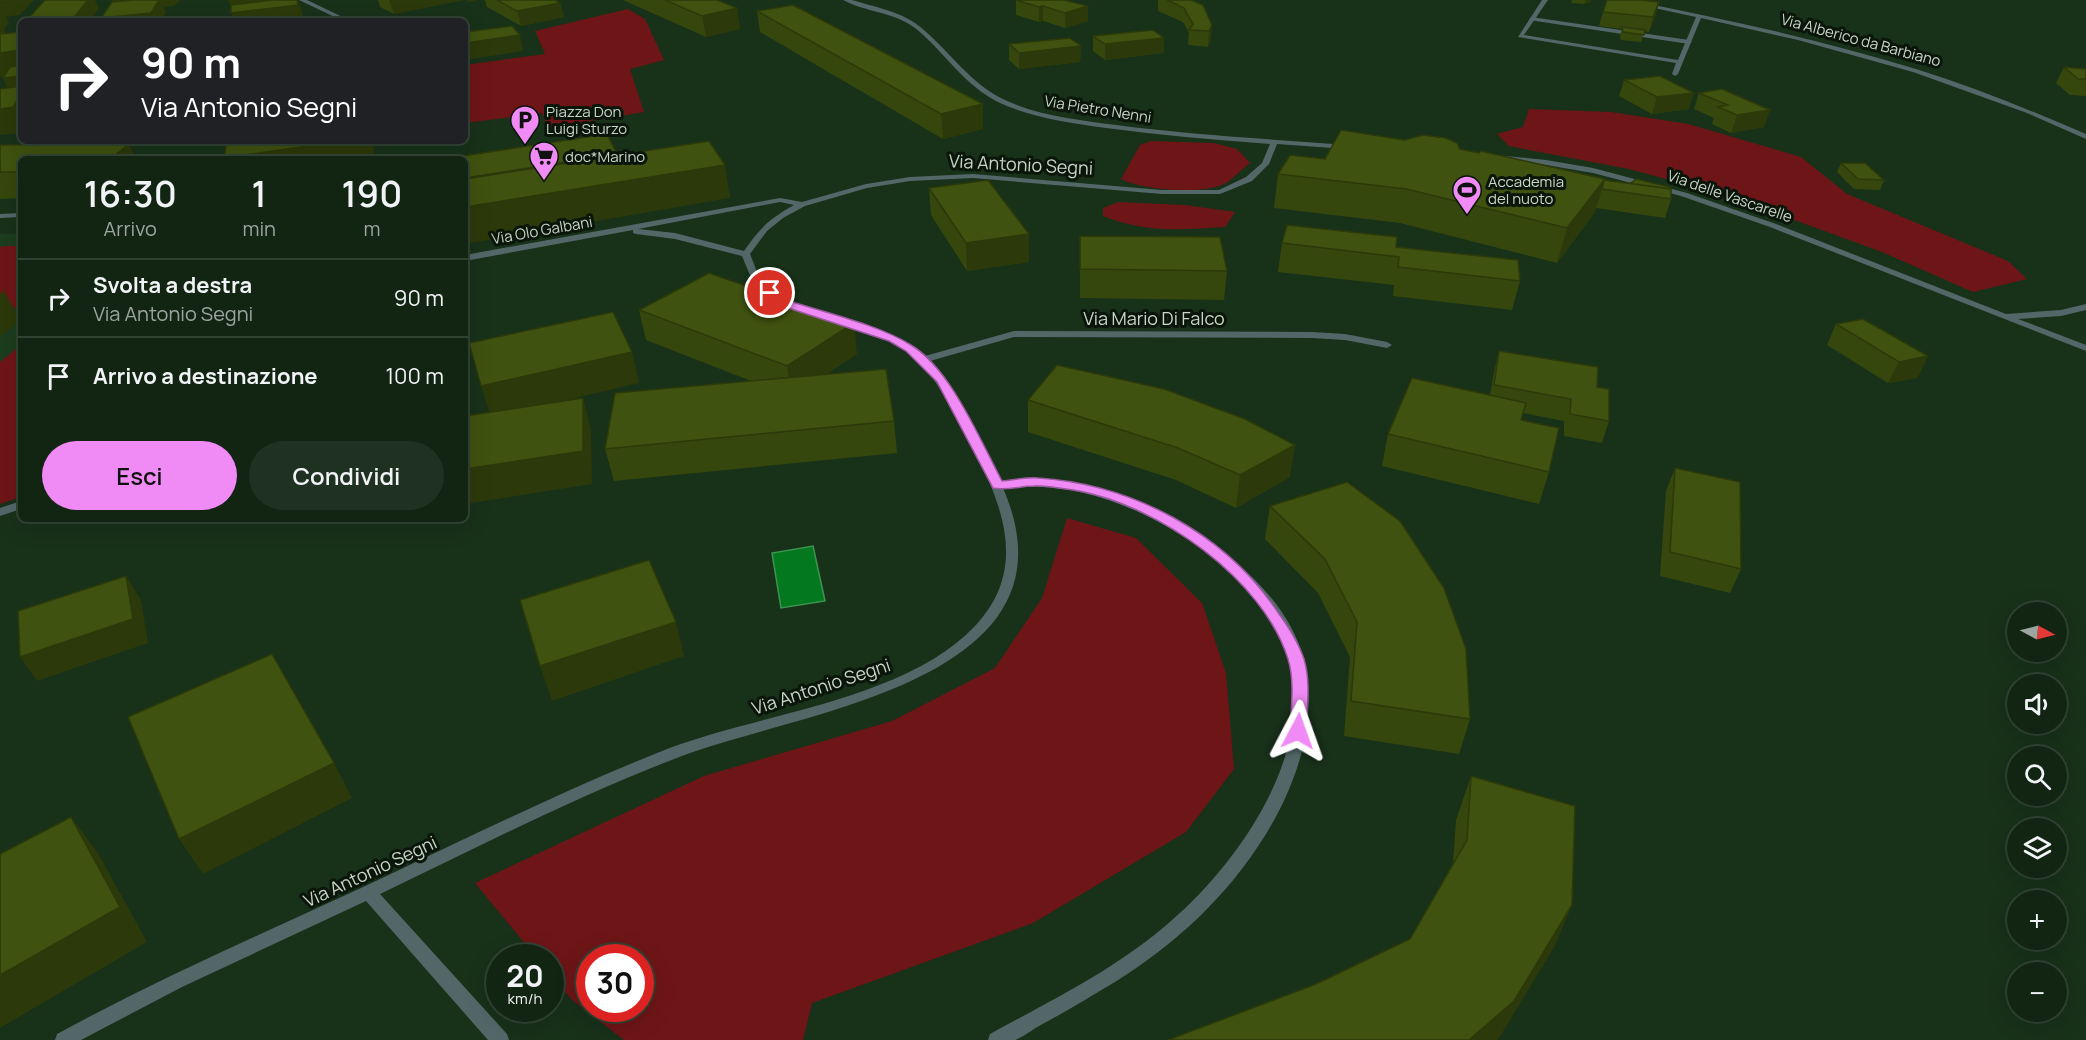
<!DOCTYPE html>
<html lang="it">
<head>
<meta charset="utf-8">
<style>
  :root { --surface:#122513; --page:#1f3121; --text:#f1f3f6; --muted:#9ca5a0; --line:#314233; --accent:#f08bf6 }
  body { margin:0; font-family:Manrope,sans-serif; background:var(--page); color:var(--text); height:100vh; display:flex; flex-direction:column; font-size:22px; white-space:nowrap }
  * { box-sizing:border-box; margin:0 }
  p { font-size:20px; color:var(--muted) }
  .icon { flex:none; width:33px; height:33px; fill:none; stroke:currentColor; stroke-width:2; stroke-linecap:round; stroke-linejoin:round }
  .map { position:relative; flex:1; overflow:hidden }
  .side { position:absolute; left:18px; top:156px; width:450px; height:366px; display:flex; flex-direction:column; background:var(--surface); border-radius:9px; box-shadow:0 6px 24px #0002,0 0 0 2px var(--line) }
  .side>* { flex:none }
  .hud { position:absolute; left:18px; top:18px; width:450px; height:126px; border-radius:9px; box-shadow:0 6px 24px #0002,0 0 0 2px var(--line); background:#202124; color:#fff; overflow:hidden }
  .needle { width:39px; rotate:97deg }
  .tools { position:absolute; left:2007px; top:602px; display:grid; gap:12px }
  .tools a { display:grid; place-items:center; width:60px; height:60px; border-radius:50%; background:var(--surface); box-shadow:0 6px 24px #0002,0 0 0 2px var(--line); font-size:30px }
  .speed { position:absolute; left:486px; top:944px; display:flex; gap:12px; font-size:30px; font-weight:700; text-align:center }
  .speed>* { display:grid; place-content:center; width:78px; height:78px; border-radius:50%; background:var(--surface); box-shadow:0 6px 24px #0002,0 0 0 2px var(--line); line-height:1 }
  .speed small { font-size:15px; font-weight:400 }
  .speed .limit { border:9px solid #d22; background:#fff; color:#111 }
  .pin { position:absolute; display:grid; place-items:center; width:51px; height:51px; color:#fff; margin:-26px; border:3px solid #fff; border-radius:50%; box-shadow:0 2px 6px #0007 }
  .me { position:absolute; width:66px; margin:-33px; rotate:4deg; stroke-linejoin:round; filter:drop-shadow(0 0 4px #0008) }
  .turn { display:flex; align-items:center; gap:21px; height:126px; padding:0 24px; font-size:27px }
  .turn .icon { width:78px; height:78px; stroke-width:2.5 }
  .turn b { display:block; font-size:42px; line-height:51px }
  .eta { display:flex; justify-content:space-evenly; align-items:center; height:102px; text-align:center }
  .eta b { font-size:36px; font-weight:600; line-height:42px }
  .button { display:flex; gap:12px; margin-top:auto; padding:12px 24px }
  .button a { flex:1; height:69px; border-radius:36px; background:var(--accent); color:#111; font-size:24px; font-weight:600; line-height:69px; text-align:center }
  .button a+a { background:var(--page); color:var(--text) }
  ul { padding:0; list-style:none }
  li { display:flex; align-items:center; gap:18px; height:78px; padding:0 24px; border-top:2px solid var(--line) }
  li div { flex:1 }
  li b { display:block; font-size:22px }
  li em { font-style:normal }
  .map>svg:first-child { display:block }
</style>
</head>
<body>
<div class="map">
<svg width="2086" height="1040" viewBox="0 0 2086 1040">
  <rect width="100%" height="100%" fill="#183119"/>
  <path fill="#1d3d1f" d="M0,234H21V345L0,362Z"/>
  <g fill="#6e1517" fill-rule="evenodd">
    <path d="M628,9L645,19L664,60L630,69L644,112L548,128L542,113L465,123V65L545,54L535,31Z"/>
    <path d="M1529,109L1611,112L1688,124L1801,157L1847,194L2008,261L2027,279L1973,292L1882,252L1726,195L1629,169L1509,146L1497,134L1523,127Z"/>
    <path d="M1151,141L1214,143L1237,149L1250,163C1242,169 1233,179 1224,184C1202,195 1142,190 1121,179L1140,145Z"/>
    <path d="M1118,202L1185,205L1235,212L1225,227C1181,230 1145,233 1103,216V208Z"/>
    <path d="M5,246H21V304L0,318V247Z"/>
    <path d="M21,345V497L0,504V362Z"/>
    <path d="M1067,518L1136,538L1202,603L1226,673L1234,769L1186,832L1033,923L812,1003L803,1040H624L571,999L551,975L550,957H536L475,883L704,776L892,721L995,668L1042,598ZM590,957H640V1008H590Z"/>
  </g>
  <path fill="#04781e" stroke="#3e9451" stroke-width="1.5" d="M813,546L825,601L781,608L772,553Z"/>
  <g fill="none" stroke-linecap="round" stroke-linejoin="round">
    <path fill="#536769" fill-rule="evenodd" d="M1531,17L1689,40L1692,42L1689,44L1529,20Z"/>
    <g fill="#536769" fill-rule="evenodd">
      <path d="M299,0H307L351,21H343Z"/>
      <path d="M843,0H852C874,7 900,11 919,26C949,50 969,83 1005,100C1039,116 1079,120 1116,125C1192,135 1270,139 1347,145L1351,147L1347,149L1277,144L1269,164L1252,181L1220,194H1162L973,178L910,181L867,188L805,206L783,218L767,231L750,254L761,282L787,301V305L784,306L754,285L742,256L675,239L636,234L633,233V230L465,261V255L780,198L802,202L866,184L910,177L973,174L1162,190H1219L1246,177L1262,163L1270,144C1215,140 1161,135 1106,128C1071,123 1033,118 1000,103C963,85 945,52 915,28C894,12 865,12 843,0ZM780,202L794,205C769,219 760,228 744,251L675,233L638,229Z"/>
      <path d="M1542,0H1548L1524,35L1678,60L1696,17L1617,0H1628C1725,19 1822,40 1916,69C1974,87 2030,110 2086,134V139L2027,113L1913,72L1798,40L1701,18L1678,74L1675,76L1672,74L1676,63L1518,37Z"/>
      <path d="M1496,155L1546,160L1593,168L1687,193L1776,224L2006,314L2061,310L2086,304V310L2061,316L2018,319L2086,345V351L1770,227L1681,196L1593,173L1546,165L1499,159H1496Z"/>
      <path d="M21,213V217L0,218V214Z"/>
      <path d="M840,319C871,327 900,335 925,356L1014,331L1312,332L1345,334L1387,342L1392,345L1387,348L1345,340L1312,338L1014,337L930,361C960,395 982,440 1001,481C1070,474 1133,494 1192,531C1239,560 1291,605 1304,661C1325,750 1269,846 1208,908C1180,937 1148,961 1115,982C1090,997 1065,1012 1039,1026C1032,1030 1023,1037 1015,1040C1007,1040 996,1040 988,1040L990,1034C1052,1000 1118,968 1171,921C1242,860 1324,741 1284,644C1269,606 1238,576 1206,552C1147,509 1077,479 1003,488C1087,681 800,711 682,756C579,795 480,846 380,894L507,1034L509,1040H488L366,901L182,987L81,1040H55L57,1034C156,980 259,935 361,888C462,841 563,790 667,749C761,713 906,700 976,625C1027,570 1004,508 974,450C952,409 933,363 890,341C874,332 854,330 837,324V320Z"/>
      <path d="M21,501V509L0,516V508Z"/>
    </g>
  </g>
  <g fill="#36470d">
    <path d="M378,0H463L394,14L380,7Z"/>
    <path d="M485,0H555L560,3L564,17L521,26L487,7Z"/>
    <path d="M623,0H717L740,29L706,37Z"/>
    <path d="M1016,0L1088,6V21L1065,28L1043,21L1039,22L1016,15Z"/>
    <path d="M1158,0H1191L1203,5L1211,40L1208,47L1188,45L1189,33L1183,22L1158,11Z"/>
    <path d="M1572,0H1586L1585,1L1591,2L1584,4L1571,3Z"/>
    <path d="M1659,2L1655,17L1649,32L1644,31L1641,42L1621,40L1620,35L1622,29L1599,26L1603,12Z"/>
    <path d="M757,11L983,104V129L943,139L760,32Z"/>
    <path d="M1093,36L1164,53L1105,60L1093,51Z"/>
    <path d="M1009,44L1081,46L1080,62L1019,69L1009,60Z"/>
    <path d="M2064,67L2086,69V96L2070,95L2056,83Z"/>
    <path d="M1624,80L1689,109L1652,114L1619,96Z"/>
    <path d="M1722,89L1764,127L1731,133L1712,124L1714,118L1694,109L1699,93Z"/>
    <path d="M0,145L21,159V198L0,199Z"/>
    <path d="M1460,149L1604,180L1670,187L1671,199L1665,218L1596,208L1595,212L1557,263L1400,223L1274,208L1278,174L1325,159Z"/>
    <path d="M1841,163L1884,180L1880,190L1854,189L1837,172Z"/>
    <path d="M929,188L1029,234V262L967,271L931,215Z"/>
    <path d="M1080,236L1227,271L1224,300L1080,298Z"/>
    <path d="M1282,243L1396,247L1520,281L1512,310L1393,296L1394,285L1278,272Z"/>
    <path d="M639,310L857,354L825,375L894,421L897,453L614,481L605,449L751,381L646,340Z"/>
    <path d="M1836,324L1928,356L1917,378L1888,383L1827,345Z"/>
    <path d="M1499,351L1597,387L1609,421L1602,443L1564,436V421L1523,413L1521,420L1549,472L1539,504L1382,466L1388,434L1490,395L1494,372Z"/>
    <path d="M1028,400L1290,477L1236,508L1176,480L1028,432Z"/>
    <path d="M1675,468L1741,569L1730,593L1660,576L1666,491Z"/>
    <path d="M1347,482L1470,719L1459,754L1344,736L1350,657L1318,593L1265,539L1270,506Z"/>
    <path d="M1471,776L1572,905L1553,949L1316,984L1410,939L1453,863L1456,820Z"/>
  </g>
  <g fill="#2c390a">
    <path d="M13,0H34L20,15L6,17L9,23L4,29L13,46L21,50V74L0,77V2Z"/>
    <path d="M88,0H95L99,9L89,21H33Z"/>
    <path d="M112,0H180L174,6L164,7L166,12L161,21H102L101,18L117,12Z"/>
    <path d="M228,0H298L302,12L303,19L289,21H234L231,13L233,12Z"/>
    <path d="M389,0H463L394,14Z"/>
    <path d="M467,0H479L468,2Z"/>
    <path d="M1586,0H1591V2L1584,4Z"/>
    <path d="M1659,2L1655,17L1649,32L1653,17Z"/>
    <path d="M560,3L564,17L521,26L517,11Z"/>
    <path d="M1043,6V21L1039,22V7Z"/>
    <path d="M1088,6V21L1065,28V13Z"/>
    <path d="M737,8L740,29L706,37L702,16Z"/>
    <path d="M1212,25L1211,40L1208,47L1209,31Z"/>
    <path d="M520,35L523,51L465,60V43Z"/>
    <path d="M1164,38V53L1105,60V44Z"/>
    <path d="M1081,46L1080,62L1019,69V53Z"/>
    <path d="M21,76V93L11,95L3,78Z"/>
    <path d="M1694,93L1689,109L1652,114L1657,97Z"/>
    <path d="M21,94V133L0,135V109Z"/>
    <path d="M983,104V129L943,139L941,114Z"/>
    <path d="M1770,110L1764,127L1731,133L1737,115Z"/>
    <path d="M342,141H373L374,155L345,159L224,158Z"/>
    <path d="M129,144L136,159H110Z"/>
    <path d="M617,154L622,180L465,206V178Z"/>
    <path d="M725,165L730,198L465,244V207Z"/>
    <path d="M1605,179L1595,212L1557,263L1567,228Z"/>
    <path d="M1029,234V262L967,271L966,243Z"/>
    <path d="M4,291L21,321L0,336V294Z"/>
    <path d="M854,323L857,354L791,397L787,366Z"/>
    <path d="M632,352L639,383L491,418L481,386Z"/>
    <path d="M1928,356L1917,378L1888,383L1899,362Z"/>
    <path d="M583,398L591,430L592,484L465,504V469Z"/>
    <path d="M1295,445L1290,477L1236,508L1240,475Z"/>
    <path d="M126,576L141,600L148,643L37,681L20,657Z"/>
    <path d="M676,622L684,656L552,701L540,666Z"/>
    <path d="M334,763L352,798L203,874L179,839Z"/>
    <path d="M71,817L98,853L147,942L0,1028V975Z"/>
    <path d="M1572,905L1553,949L1498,1040H1469Z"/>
  </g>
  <g fill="#3f520f" stroke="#2c390a" stroke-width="1.5">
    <path d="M0,0H13V1L0,2Z"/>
    <path d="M45,0H88L74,17L26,21Z"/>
    <path d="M133,0H159L151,13L101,18L112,2Z"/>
    <path d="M273,0H297L298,5L231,13V5Z"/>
    <path d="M497,0H555L560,3L517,11Z"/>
    <path d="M665,0H717L737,8L702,16Z"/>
    <path d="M1016,0H1064L1088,6L1065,13L1043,6L1039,7Z"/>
    <path d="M1167,0H1191L1203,5L1212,25L1209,31L1189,30L1193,24L1184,8Z"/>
    <path d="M1607,0H1640L1659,2L1653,17L1603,12Z"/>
    <path d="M793,5L983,104L941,114L757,11Z"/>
    <path d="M0,25H2L1,34L21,32V50L0,53Z"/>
    <path d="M512,26L520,35L465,43V32Z"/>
    <path d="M1622,27L1645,30L1644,35L1623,32Z"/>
    <path d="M1153,30L1164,38L1105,44L1093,36Z"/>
    <path d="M1070,38L1081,46L1019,53L1009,44Z"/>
    <path d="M21,65V76L3,78L10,67Z"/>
    <path d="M2064,67L2086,69V79H2078Z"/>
    <path d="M1660,76L1694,93L1657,97L1624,80Z"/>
    <path d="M21,86V94L13,107L0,109V89Z"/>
    <path d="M1722,89L1770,110L1737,115L1718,107L1728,105L1699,93Z"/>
    <path d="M1341,130L1405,140L1423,135L1446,138L1457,143L1460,149L1479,153L1481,151L1605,179L1567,228L1406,189L1278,174L1290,155L1325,159Z"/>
    <path d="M607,134L617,154L465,178V159H443Z"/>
    <path d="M227,141H342L224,158Z"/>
    <path d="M709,141L725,165L465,207V179Z"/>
    <path d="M129,144L110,159H21V172H0V145Z"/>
    <path d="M1841,163H1865L1884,180L1858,179Z"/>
    <path d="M1636,179L1670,187L1668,189L1630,184Z"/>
    <path d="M988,180L1029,234L966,243L929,188Z"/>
    <path d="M1604,180L1671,189V199L1602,189Z"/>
    <path d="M1287,225L1397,237L1396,247L1518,260L1520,281L1398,267L1399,257L1282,243Z"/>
    <path d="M1080,236L1220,237L1227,271L1080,269Z"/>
    <path d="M709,273L854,323L787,366L639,310Z"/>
    <path d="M613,312L632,352L481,386L469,343Z"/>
    <path d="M1863,319L1928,356L1899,362L1836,324Z"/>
    <path d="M1499,351L1598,367L1597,387L1609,389V421L1570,414L1571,399L1494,385Z"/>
    <path d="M1057,365L1164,389L1245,419L1295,445L1240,475L1178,448L1028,400Z"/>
    <path d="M886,369L894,421L605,449L615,393Z"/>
    <path d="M1412,378L1526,403L1521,420L1559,428L1549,472L1388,434Z"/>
    <path d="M583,398V451L465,469V416Z"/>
    <path d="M1675,468L1740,482L1741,569L1670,552Z"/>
    <path d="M1347,482L1400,521L1444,588L1466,649L1470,719L1351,701L1357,622L1325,559L1270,506Z"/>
    <path d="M649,560L676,622L540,666L520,600Z"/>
    <path d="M126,576L133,619L20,657L18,611Z"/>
    <path d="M272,654L334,763L179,839L128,717Z"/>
    <path d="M1471,776L1575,806L1572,905L1514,1001L1469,1040H1168L1316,984L1410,939L1467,840Z"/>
    <path d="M71,817L120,907L0,975V854Z"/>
  </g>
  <path fill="#f08bf6" stroke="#9c5aa0" stroke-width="1.5" d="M766,290H773L786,300C823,312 880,325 911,345C951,369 980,440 1002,481C1014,480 1027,477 1038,478C1132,484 1225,533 1277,611C1288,626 1298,641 1304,659C1311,682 1307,708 1306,731L1304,736L1298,737L1292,736L1290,731C1291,708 1295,682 1288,659C1263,579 1159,506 1079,491C1065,489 1048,485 1034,486C1021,486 1006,491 993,488L937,382L906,351L889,341L779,305L766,295Z"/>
  <defs>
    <g id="parking-pin" transform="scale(1.5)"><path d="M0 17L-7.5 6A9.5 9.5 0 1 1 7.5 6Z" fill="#f08bf6" stroke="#0b160b"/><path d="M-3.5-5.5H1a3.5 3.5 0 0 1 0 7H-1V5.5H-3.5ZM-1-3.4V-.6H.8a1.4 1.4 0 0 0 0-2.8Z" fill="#111"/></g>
    <g id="supermarket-pin" transform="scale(1.5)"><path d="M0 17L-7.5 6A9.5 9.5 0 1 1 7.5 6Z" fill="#f08bf6" stroke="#0b160b"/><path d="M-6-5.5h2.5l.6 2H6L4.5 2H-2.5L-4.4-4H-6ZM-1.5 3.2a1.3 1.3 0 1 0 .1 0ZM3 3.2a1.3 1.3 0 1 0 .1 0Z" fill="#111"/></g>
    <g id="stadium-pin" transform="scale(1.5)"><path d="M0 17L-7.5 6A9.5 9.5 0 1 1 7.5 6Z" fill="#f08bf6" stroke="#0b160b"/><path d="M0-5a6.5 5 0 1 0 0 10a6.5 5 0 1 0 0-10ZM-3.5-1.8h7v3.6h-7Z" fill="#111"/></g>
  </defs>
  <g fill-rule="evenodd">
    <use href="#parking-pin" x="525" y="120"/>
    <use href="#supermarket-pin" x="544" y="156"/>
    <use href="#stadium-pin" x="1467" y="190"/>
  </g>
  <g text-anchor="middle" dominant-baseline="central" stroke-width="6" stroke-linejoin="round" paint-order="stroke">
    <g font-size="15" fill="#c7d6c7" stroke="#0b160b">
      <text transform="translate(1861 40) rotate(15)">Via Alberico da Barbiano</text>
      <text transform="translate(1098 109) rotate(9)">Via Pietro Nenni</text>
      <text transform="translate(1730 196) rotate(19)">Via delle Vascarelle</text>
      <text transform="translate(542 230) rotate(-10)">Via Olo Galbani</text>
    </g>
    <g font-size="15" fill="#c7d6c7" stroke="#0b160b" text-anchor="start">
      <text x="546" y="111">Piazza Don<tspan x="546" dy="17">Luigi Sturzo</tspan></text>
      <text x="565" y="156">doc*Marino</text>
      <text x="1488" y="181">Accademia<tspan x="1488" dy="17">del nuoto</tspan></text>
    </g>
    <g font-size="18" fill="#c7d6c7" stroke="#0b160b">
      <text transform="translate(1021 164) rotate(3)">Via Antonio Segni</text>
      <text x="1154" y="318">Via Mario Di Falco</text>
      <text transform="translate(821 686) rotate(-18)">Via Antonio Segni</text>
      <text transform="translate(370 871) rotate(-25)">Via Antonio Segni</text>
    </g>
  </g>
</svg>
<div class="tools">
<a><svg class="needle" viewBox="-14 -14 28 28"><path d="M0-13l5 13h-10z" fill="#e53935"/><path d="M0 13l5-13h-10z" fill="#9ca5a0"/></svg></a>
<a><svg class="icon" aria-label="sound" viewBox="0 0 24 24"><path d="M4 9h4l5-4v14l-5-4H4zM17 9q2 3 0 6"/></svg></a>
<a><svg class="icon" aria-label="search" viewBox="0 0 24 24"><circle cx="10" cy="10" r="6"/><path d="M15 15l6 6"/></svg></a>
<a><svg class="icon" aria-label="layers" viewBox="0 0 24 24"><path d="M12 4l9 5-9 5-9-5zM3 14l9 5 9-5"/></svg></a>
<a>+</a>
<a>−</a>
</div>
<div class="speed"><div>20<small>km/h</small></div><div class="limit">30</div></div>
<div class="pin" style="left:770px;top:293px;background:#d93025"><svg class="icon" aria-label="arrive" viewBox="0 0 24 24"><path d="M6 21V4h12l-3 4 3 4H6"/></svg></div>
<svg class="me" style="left:1298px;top:731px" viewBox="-20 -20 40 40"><path d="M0-17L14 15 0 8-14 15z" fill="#f08bf6" stroke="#fff" stroke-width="4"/></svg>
<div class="hud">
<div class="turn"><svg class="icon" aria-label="right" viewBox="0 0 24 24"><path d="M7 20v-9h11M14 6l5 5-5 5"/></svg><div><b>90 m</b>Via Antonio Segni</div></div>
</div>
<section class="side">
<div class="eta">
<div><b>16:30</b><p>Arrivo</p></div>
<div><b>1</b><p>min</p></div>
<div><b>190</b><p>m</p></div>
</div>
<ul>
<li><svg class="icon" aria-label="right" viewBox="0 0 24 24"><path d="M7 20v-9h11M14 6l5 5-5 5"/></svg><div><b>Svolta a destra</b><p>Via Antonio Segni</p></div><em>90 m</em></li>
<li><svg class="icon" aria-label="arrive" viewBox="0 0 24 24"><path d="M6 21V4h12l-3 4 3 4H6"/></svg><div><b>Arrivo a destinazione</b></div><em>100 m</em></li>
</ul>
<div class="button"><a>Esci</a><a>Condividi</a></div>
</section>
</div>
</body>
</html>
